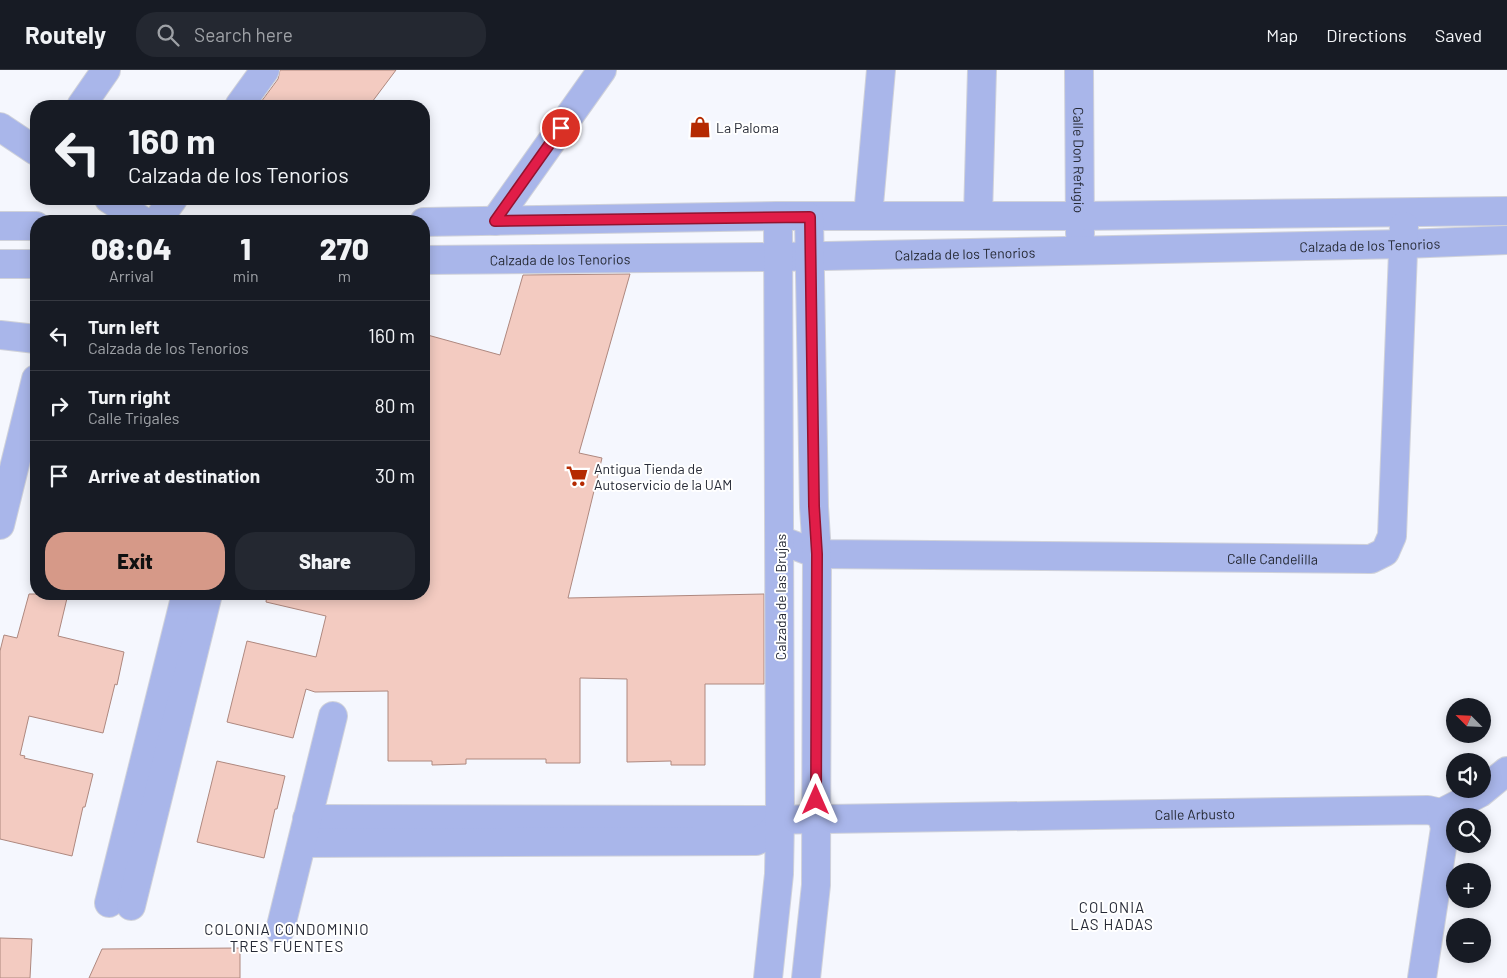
<!DOCTYPE html>
<html lang="en">
<head>
<meta charset="utf-8">
<style>
  :root { --surface:#171b24; --page:#242831; --text:#f1f3f6; --muted:#9ea1a6; --line:#363941; --accent:#d69988 }
  body { margin:0; font-family:Barlow,sans-serif; background:var(--page); color:var(--text); height:100vh; display:flex; flex-direction:column; font-size:19px; white-space:nowrap }
  * { box-sizing:border-box; margin:0 }
  p { font-size:16px; color:var(--muted) }
  .icon { flex:none; width:28px; height:28px; fill:none; stroke:currentColor; stroke-width:2; stroke-linecap:round; stroke-linejoin:round }
  .map { position:relative; flex:1; overflow:hidden }
  .side { position:absolute; left:30px; top:145px; width:400px; height:385px; display:flex; flex-direction:column; background:var(--surface); border-radius:20px; box-shadow:0 2px 12px #0003 }
  .side>* { flex:none }
  .guide { position:absolute; left:30px; top:30px; width:400px; height:105px; border-radius:20px; box-shadow:0 2px 12px #0003; background:#171b24; color:var(--text); overflow:hidden }
  .needle { width:32px; rotate:294deg }
  .buttons { position:absolute; left:1446px; top:628px; display:grid; gap:10px }
  .buttons a { display:grid; place-items:center; width:45px; height:45px; border-radius:50%; background:var(--surface); box-shadow:0 2px 12px #0003; font-size:25px }
  .pin { position:absolute; display:grid; place-items:center; width:42px; height:42px; color:#fff; margin:-21px; border:2px solid #fff; border-radius:50%; box-shadow:0 1px 5px #0007 }
  .me { position:absolute; width:55px; margin:-28px; rotate:0deg; stroke-linejoin:round; filter:drop-shadow(0 0 4px #0008) }
  .turn { display:flex; align-items:center; gap:18px; height:105px; padding:0 15px; font-size:22px }
  .turn .icon { width:65px; height:65px; stroke-width:2.5 }
  .turn b { display:block; font-size:35px; line-height:42px }
  .eta { display:flex; justify-content:space-evenly; align-items:center; height:85px; text-align:center }
  .eta b { font-size:30px; font-weight:800; line-height:35px }
  .cta { display:flex; gap:10px; margin-top:auto; padding:10px 15px }
  .cta a { flex:1; height:58px; border-radius:20px; background:var(--accent); color:#111; font-size:20px; font-weight:800; line-height:58px; text-align:center }
  .cta a+a { background:var(--page); color:var(--text) }
  ul { padding:0; list-style:none }
  li { display:flex; align-items:center; gap:15px; height:70px; padding:0 15px; border-top:1px solid var(--line) }
  li div { flex:1 }
  li b { display:block; font-size:19px }
  li em { font-style:normal }
  header { display:flex; align-items:center; gap:30px; box-sizing:border-box; height:70px; padding:0 25px; background:var(--surface); border-bottom:1px solid var(--line) }
  header strong { font-size:24px }
  nav { display:flex; gap:28px; margin-inline-start:auto; font-size:18px }
  .search { width:350px; height:45px; background:var(--page); display:flex; align-items:center; gap:12px; box-sizing:border-box; padding:0 18px; border-radius:20px; color:var(--muted); font-size:19px }
  .map>svg:first-child { display:block }
</style>
</head>
<body>
<header>
<strong>Routely</strong>
<div class="search"><svg class="icon" aria-label="search" viewBox="0 0 24 24"><circle cx="10" cy="10" r="6"/><path d="M15 15l6 6"/></svg>Search here</div>
<nav><a>Map</a><a>Directions</a><a>Saved</a></nav>
</header>
<div class="map">
<svg width="1507" height="908" viewBox="0 0 1507 908">
  <rect width="100%" height="100%" fill="#f5f7fe"/>
  <g fill="#f3cbc1" stroke="#ae887f">
    <path d="M280,0H396L369,36H258L278,9Z"/>
    <path d="M630,204L579,383L602,388L568,528L764,524V614H705V695H671V691L627,692V609L580,608V693H546V689H466V694L432,695V691H388V621L315,622L306,619L293,668L227,652L247,571L316,587L326,546L266,532L267,524H424V264L500,285L523,205Z"/>
    <path d="M29,524H68L58,566L124,582L117,615L115,614L103,663L29,646L20,685L25,686L24,688L93,704L85,737H83L72,786L0,769V581L4,565L17,568Z"/>
    <path d="M217,691L285,706L277,739H275L264,788L197,772Z"/>
    <path d="M0,868L32,869L30,908H0Z"/>
    <path d="M240,878V908H89L102,879Z"/>
  </g>
  <g fill="none" stroke-linecap="round" stroke-linejoin="round">
    <g stroke="#d0d2da" stroke-width="30">
      <g id="minor">
        <path id="s1" d="M1079,0L1080,164"/>
        <path d="M81,36L106,0"/>
        <path d="M239,36L265,0"/>
        <path d="M0,57L36,81"/>
        <path d="M109,129L143,151"/>
        <path d="M868,146L881,0"/>
        <path d="M978,146L982,0"/>
        <path d="M157,151L173,129"/>
        <path d="M495,151L602,0"/>
        <path d="M424,152L778,146H1080L1507,141"/>
        <path d="M0,156H36"/>
        <path id="s2" d="M424,190L778,187L1404,174L1507,170"/>
        <path d="M0,194H36"/>
        <path d="M0,265L36,269"/>
        <path d="M0,455L36,309"/>
        <path id="s3" d="M780,470L817,484L1371,489L1385,482L1392,466L1404,156"/>
        <path d="M1441,743L1480,723L1507,701"/>
        <path id="s4" d="M307,749L758,750L1428,740L1441,743"/>
        <path d="M302,773L756,771C769,766 774,761 780,749"/>
        <path d="M109,833L186,524"/>
        <path d="M131,836L208,524"/>
        <path d="M280,860L333,646"/>
        <path d="M768,908L779,804L780,749L778,146"/>
        <path d="M806,908L816,815L817,484L814,437L809,147"/>
        <path d="M1422,908L1445,758L1441,743"/>
      </g>
    </g>
    <use href="#minor" stroke="#a9b6ea" stroke-width="28"/>
  </g>
  <g fill="none" stroke-linecap="round" stroke-linejoin="round">
    <g stroke="#92132f" stroke-width="12">
      <path id="route" d="M561,58L495,151L810,147L814,436L817,484L816,730"/>
    </g>
    <use href="#route" stroke="#e11d48" stroke-width="9"/>
  </g>
  <defs>
    <g id="shop-bare" transform="scale(1.725)"><path d="M-5-2.5h2.3a2.7 3.5 0 0 1 5.4 0H5L5.5 6h-11ZM-1.5-2.5h3a1.5 2.3 0 0 0-3 0Z" fill="#b52a01" stroke="#fff" stroke-width="2.5" paint-order="stroke"/></g>
    <g id="supermarket-bare" transform="scale(1.725)"><path d="M-6-5.5h2.5l.6 2H6L4.5 2H-2.5L-4.4-4H-6ZM-1.5 3.2a1.3 1.3 0 1 0 .1 0ZM3 3.2a1.3 1.3 0 1 0 .1 0Z" fill="#b52a01" stroke="#fff" stroke-width="2.5" paint-order="stroke"/></g>
  </defs>
  <g fill-rule="evenodd">
    <use href="#shop-bare" x="700" y="57"/>
    <use href="#supermarket-bare" x="577" y="406"/>
  </g>
  <g text-anchor="middle" dominant-baseline="central" stroke-width="4" stroke-linejoin="round" paint-order="stroke">
    <g font-size="14" fill="#262a36" stroke="#fff" text-anchor="start">
      <text x="716" y="57">La Paloma</text>
      <text x="594" y="398">Antigua Tienda de<tspan x="594" dy="16">Autoservicio de la UAM</tspan></text>
    </g>
    <g font-size="14" fill="#262a36" stroke="#fff">
      <text stroke="none"><textPath href="#s1" startOffset="90">Calle Don Refugio</textPath></text>
      <text stroke="none"><textPath href="#s2" startOffset="946">Calzada de los Tenorios</textPath></text>
      <text stroke="none"><textPath href="#s2" startOffset="541">Calzada de los Tenorios</textPath></text>
      <text stroke="none"><textPath href="#s2" startOffset="136">Calzada de los Tenorios</textPath></text>
      <text stroke="none"><textPath href="#s3" startOffset="495">Calle Candelilla</textPath></text>
      <text transform="translate(780 527) rotate(-90)">Calzada de las Brujas</text>
      <text stroke="none"><textPath href="#s4" startOffset="888">Calle Arbusto</textPath></text>
    </g>
    <g font-size="15" letter-spacing="1" fill="#262a36" stroke="#fff">
      <text x="1112" y="837">COLONIA<tspan x="1112" dy="17">LAS HADAS</tspan></text>
      <text x="287" y="859">COLONIA CONDOMINIO<tspan x="287" dy="17">TRES FUENTES</tspan></text>
    </g>
  </g>
</svg>
<div class="buttons">
<a><svg class="needle" viewBox="-14 -14 28 28"><path d="M0-13l5 13h-10z" fill="#e53935"/><path d="M0 13l5-13h-10z" fill="#9ea1a6"/></svg></a>
<a><svg class="icon" aria-label="sound" viewBox="0 0 24 24"><path d="M4 9h4l5-4v14l-5-4H4zM17 9q2 3 0 6"/></svg></a>
<a><svg class="icon" aria-label="search" viewBox="0 0 24 24"><circle cx="10" cy="10" r="6"/><path d="M15 15l6 6"/></svg></a>
<a>+</a>
<a>−</a>
</div>
<div class="pin" style="left:561px;top:58px;background:#d93025"><svg class="icon" aria-label="arrive" viewBox="0 0 24 24"><path d="M6 21V4h12l-3 4 3 4H6"/></svg></div>
<svg class="me" style="left:816px;top:730px" viewBox="-20 -20 40 40"><path d="M0-17L14 15 0 8-14 15z" fill="#e11d48" stroke="#fff" stroke-width="4"/></svg>
<div class="guide">
<div class="turn"><svg class="icon" aria-label="left" viewBox="0 0 24 24"><path d="M17 20v-9H6M10 6l-5 5 5 5"/></svg><div><b>160 m</b>Calzada de los Tenorios</div></div>
</div>
<section class="side">
<div class="eta">
<div><b>08:04</b><p>Arrival</p></div>
<div><b>1</b><p>min</p></div>
<div><b>270</b><p>m</p></div>
</div>
<ul>
<li><svg class="icon" aria-label="left" viewBox="0 0 24 24"><path d="M17 20v-9H6M10 6l-5 5 5 5"/></svg><div><b>Turn left</b><p>Calzada de los Tenorios</p></div><em>160 m</em></li>
<li><svg class="icon" aria-label="right" viewBox="0 0 24 24"><path d="M7 20v-9h11M14 6l5 5-5 5"/></svg><div><b>Turn right</b><p>Calle Trigales</p></div><em>80 m</em></li>
<li><svg class="icon" aria-label="arrive" viewBox="0 0 24 24"><path d="M6 21V4h12l-3 4 3 4H6"/></svg><div><b>Arrive at destination</b></div><em>30 m</em></li>
</ul>
<div class="cta"><a>Exit</a><a>Share</a></div>
</section>
</div>
</body>
</html>
